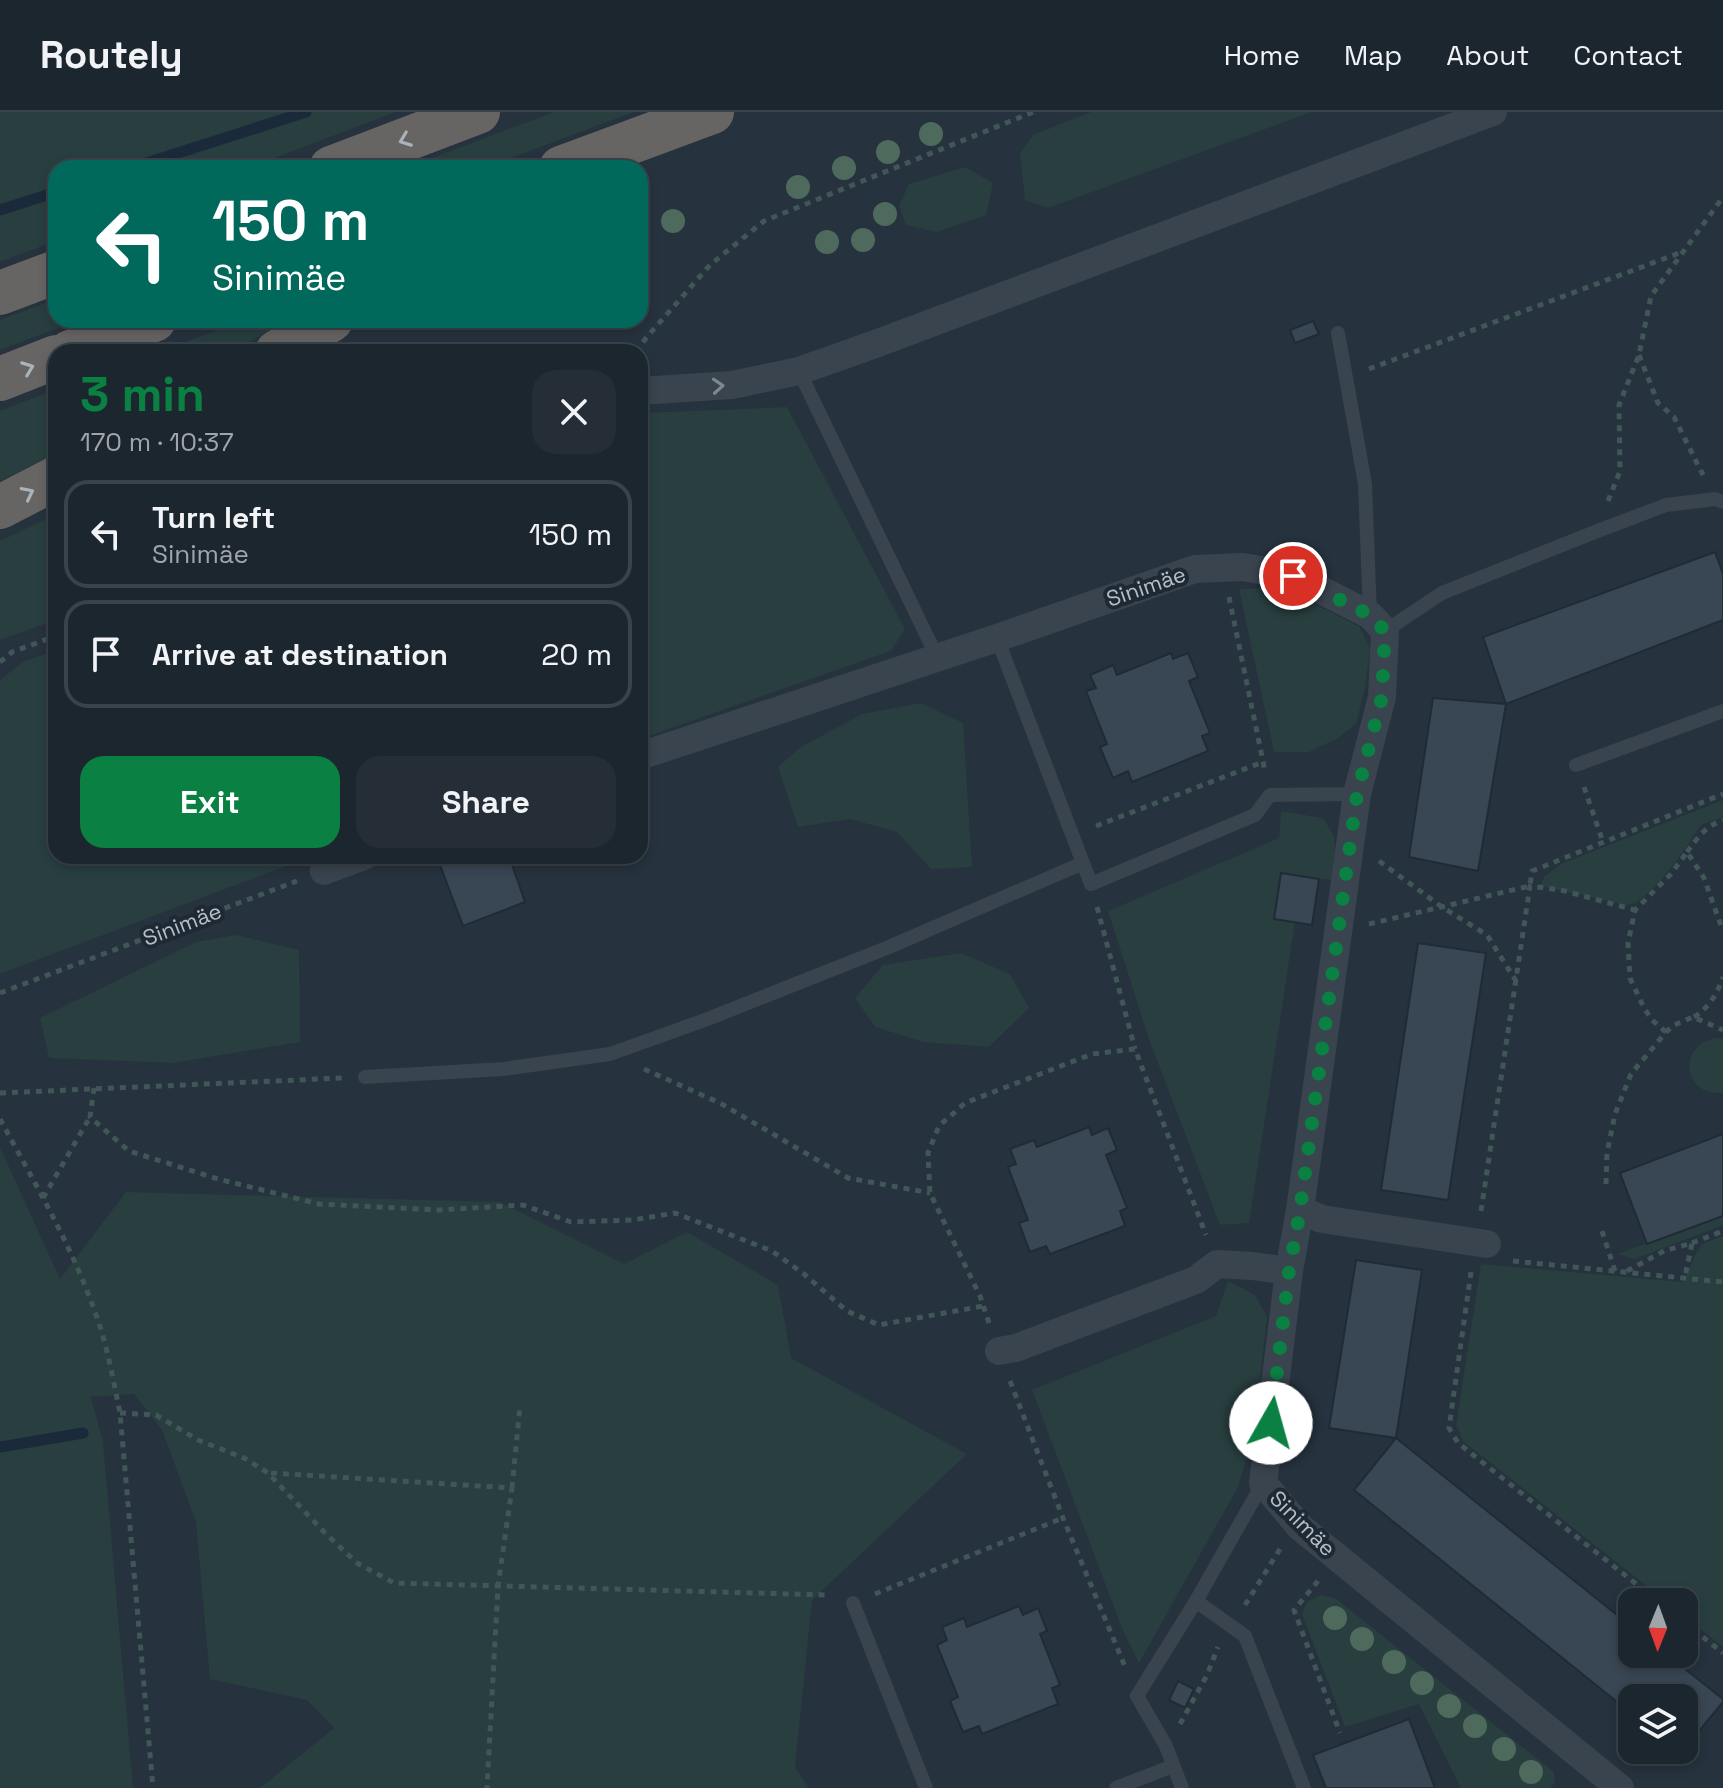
<!DOCTYPE html>
<html lang="en">
<head>
<meta charset="utf-8">
<style>
  :root { --surface:#1c262e; --page:#252e36; --text:#f1f3f6; --muted:#a0a5aa; --line:#3a434a; --accent:#0b8043 }
  body { margin:0; font-family:"Space Grotesk",sans-serif; background:var(--page); color:var(--text); height:100vh; display:flex; flex-direction:column; font-size:30px; white-space:nowrap }
  * { box-sizing:border-box; margin:0 }
  p { font-size:26px; color:var(--muted) }
  .icon { flex:none; width:44px; height:44px; fill:none; stroke:currentColor; stroke-width:2; stroke-linecap:round; stroke-linejoin:round }
  .map { position:relative; flex:1; overflow:hidden }
  .side { position:absolute; left:48px; top:232px; width:600px; height:520px; display:flex; flex-direction:column; background:var(--surface); border-radius:24px; box-shadow:0 4px 12px #0003,0 0 0 2px var(--line) }
  .side>* { flex:none }
  .top-card { position:absolute; left:48px; top:48px; width:600px; height:168px; border-radius:24px; box-shadow:0 4px 12px #0003,0 0 0 2px var(--line); background:#00695c; color:#fff; overflow:hidden }
  .needle { width:52px; rotate:181deg }
  .fabs { position:absolute; left:1618px; top:1476px; display:grid; gap:16px }
  .fabs a { display:grid; place-items:center; width:80px; height:80px; border-radius:16px; background:var(--surface); box-shadow:0 4px 12px #0003,0 0 0 2px var(--line); font-size:40px }
  .pin { position:absolute; display:grid; place-items:center; width:68px; height:68px; color:#fff; margin:-34px; border:4px solid #fff; border-radius:50%; box-shadow:0 2px 8px #0007 }
  .me { position:absolute; width:88px; margin:-44px; rotate:7deg; stroke-linejoin:round; filter:drop-shadow(0 0 6px #0008) }
  .turn { display:flex; align-items:center; gap:28px; height:168px; padding:0 32px; font-size:36px }
  .turn .icon { width:104px; height:104px; stroke-width:2.5 }
  .turn b { display:block; font-size:56px; line-height:68px }
  .round { display:grid; place-items:center; flex:none; width:84px; height:84px; border-radius:24px; background:var(--page) }
  .summary { display:flex; align-items:center; justify-content:space-between; height:136px; padding:0 32px }
  h1 { font-size:48px; font-weight:700; line-height:60px; color:var(--accent) }
  .cta { display:flex; gap:16px; margin-top:auto; padding:16px 32px }
  .cta a { flex:1; height:92px; border-radius:24px; background:var(--accent); color:#fff; font-size:32px; font-weight:700; line-height:92px; text-align:center }
  .cta a+a { background:var(--page); color:var(--text) }
  ul { padding:0; list-style:none }
  li { display:flex; align-items:center; gap:24px; height:108px; margin:0 16px 12px; padding:0 16px; border:4px solid var(--line); border-radius:24px }
  li div { flex:1 }
  li b { display:block; font-size:30px }
  li em { font-style:normal }
  header { display:flex; align-items:center; gap:48px; box-sizing:border-box; height:112px; padding:0 40px; background:var(--surface); border-bottom:2px solid var(--line) }
  header strong { font-size:38px }
  nav { display:flex; gap:44px; margin-inline-start:auto; font-size:28px }
  .map>svg:first-child { display:block }
</style>
</head>
<body>
<header>
<strong>Routely</strong>
<nav><a>Home</a><a>Map</a><a>About</a><a>Contact</a></nav>
</header>
<div class="map">
<svg width="1723" height="1676" viewBox="0 0 1723 1676">
  <rect width="100%" height="100%" fill="#26323e"/>
  <g fill="#283e3f">
    <path d="M0,0H396L249,56H56V129L0,150Z"/>
    <path d="M554,0H634L485,56H405Z"/>
    <path d="M1091,0H1312L1048,96L1025,88L1020,41L1033,23Z"/>
    <path d="M965,55L993,71L986,103L937,120L906,113L899,94L909,72Z"/>
    <path d="M56,187V208H80L0,238V208Z"/>
    <path d="M245,208H288L232,240H158Z"/>
    <path d="M56,277V341L0,369V299Z"/>
    <path d="M787,295L905,517L891,539L640,627V301Z"/>
    <path d="M56,402V508L0,528V429Z"/>
    <path d="M1279,476L1327,498L1360,515L1370,537L1365,576L1356,612L1338,626L1309,640H1274L1239,477Z"/>
    <path d="M56,538V744H312L0,862V568L23,550Z"/>
    <path d="M921,591L963,611L972,755L931,757L897,720L850,707L798,715L778,655L801,635L862,602Z"/>
    <path d="M1723,688V705L1701,713L1677,748L1657,773L1636,791L1626,793L1540,774L1544,765L1563,751Z"/>
    <path d="M1281,699L1323,706L1334,724L1339,768L1319,767L1281,762L1274,807L1295,810L1249,1111L1220,1113L1150,930L1108,799L1279,726Z"/>
    <path d="M236,823L299,838L300,930L173,951L49,946L40,906L196,830Z"/>
    <path d="M961,841L1010,862L1029,896L989,935L923,930L875,915L855,886L883,853Z"/>
    <path d="M1716,926L1723,927V981C1683,985 1676,933 1716,926Z"/>
    <path d="M0,1035L60,1167L126,1080L500,1090L624,1152L687,1120L778,1173L791,1246L967,1342L812,1488L795,1655L809,1676H260L334,1616L307,1588L210,1567L196,1410L162,1318L134,1282L91,1285L103,1330L133,1676H0Z"/>
    <path d="M1723,1104V1113L1635,1147L1617,1142Z"/>
    <path d="M1723,1124V1535L1684,1504V1490H1667L1464,1330L1456,1313L1481,1152L1684,1170L1694,1145L1702,1132Z"/>
    <path d="M1228,1169L1255,1183L1267,1205L1254,1322L1238,1375L1139,1551L1123,1519L1032,1278L1216,1204Z"/>
    <path d="M1321,1483L1335,1486L1554,1660L1555,1671L1550,1676H1461L1419,1592L1345,1615L1302,1502L1307,1490Z"/>
  </g>
  <g fill="none" stroke-linecap="round" stroke-linejoin="round">
    <g stroke="#1a2a3b" stroke-width="11">
      <path d="M131,56L306,0"/>
      <path d="M0,98L56,80"/>
      <path d="M0,1335L83,1321"/>
    </g>
  </g>
  <g fill="#394654" stroke="#212b35" stroke-width="2">
    <path d="M1313,209L1319,222L1295,231L1290,218Z"/>
    <path d="M1715,440L1723,462V508L1506,592L1483,525Z"/>
    <path d="M1171,541L1173,547L1188,541L1198,565L1189,569L1210,621L1202,624L1208,639L1132,670L1128,659L1113,666L1100,635L1107,632L1086,579L1096,576L1090,563L1113,553L1117,563Z"/>
    <path d="M1433,586L1506,592L1478,759L1409,745Z"/>
    <path d="M462,744H509L525,790L463,814L440,753Z"/>
    <path d="M1281,761L1319,767L1312,813L1274,807Z"/>
    <path d="M1418,831L1486,841L1448,1088L1381,1078Z"/>
    <path d="M1089,1015L1092,1023L1108,1016L1117,1038L1106,1043L1127,1096L1120,1099L1125,1114L1050,1142L1046,1134L1030,1140L1019,1111L1028,1108L1008,1055L1016,1052L1010,1037L1034,1028L1037,1035Z"/>
    <path d="M1723,1022V1104L1647,1132L1620,1061Z"/>
    <path d="M1356,1148L1422,1158L1396,1326L1329,1316Z"/>
    <path d="M1396,1326L1632,1515V1542H1666L1723,1587V1590L1681,1641L1677,1638H1684V1586H1632V1602L1354,1378Z"/>
    <path d="M1019,1494L1023,1503L1038,1496L1047,1519L1040,1522L1060,1573L1052,1576L1058,1592L982,1622L979,1614L963,1620L950,1589L958,1585L937,1533L947,1528L942,1515L964,1506L967,1515Z"/>
    <path d="M1178,1569L1194,1577L1185,1596L1169,1588Z"/>
    <path d="M1409,1607L1435,1676H1326L1313,1643Z"/>
  </g>
  <g fill="none" stroke-linecap="round" stroke-linejoin="round">
    <g stroke="#415657" stroke-width="5" stroke-dasharray="6 6" stroke-linecap="butt">
      <path d="M636,240L646,226L710,153L764,109L1033,0"/>
      <path d="M1639,243L1658,291L1674,305L1704,365"/>
      <path d="M1369,257L1682,140"/>
      <path d="M1608,389L1620,359L1619,293L1639,243L1651,184L1723,85"/>
      <path d="M1229,485L1265,659"/>
      <path d="M0,550L12,540L56,524"/>
      <path d="M1584,675L1603,730"/>
      <path d="M1096,714L1263,650"/>
      <path d="M1687,740C1698,725 1706,714 1723,708"/>
      <path d="M1379,749L1442,795L1487,823L1516,869"/>
      <path d="M1097,795L1135,937"/>
      <path d="M1369,812L1530,774L1532,759L1723,682"/>
      <path d="M0,881L297,769"/>
      <path d="M1694,905C1709,896 1717,882 1723,865"/>
      <path d="M1666,920L1652,908L1644,896L1630,866L1628,831L1635,798L1671,762L1687,740L1704,766L1723,819"/>
      <path d="M644,957L720,991L848,1066L930,1081"/>
      <path d="M94,976L90,1005L129,1039L218,1067L319,1092L438,1098L523,1093L571,1110L633,1108L675,1101L772,1139L804,1162L847,1199L879,1213L983,1194"/>
      <path d="M0,981L343,966"/>
      <path d="M0,1007C34,1070 71,1132 95,1200C107,1232 113,1267 120,1301L153,1676"/>
      <path d="M1606,1072L1607,1041L1615,1002L1631,962L1666,920L1674,913L1693,905L1723,918"/>
      <path d="M43,1086L90,1005"/>
      <path d="M1481,1099L1530,774L1561,778L1635,798"/>
      <path d="M1602,1119L1615,1159"/>
      <path d="M1692,1131L1723,1119"/>
      <path d="M1513,1149L1723,1170"/>
      <path d="M1627,1159L1664,1139L1692,1131L1685,1165"/>
      <path d="M1471,1160L1449,1316L1458,1331L1659,1490"/>
      <path d="M989,1211L980,1184L930,1081L928,1041L939,1014L965,991L1092,942L1135,937L1206,1123"/>
      <path d="M1010,1269L1063,1406L1126,1557"/>
      <path d="M120,1301L156,1303L198,1328L244,1346L268,1361L325,1421L357,1451L394,1471L829,1483"/>
      <path d="M271,1361L512,1376L498,1474L487,1676"/>
      <path d="M512,1376L520,1294"/>
      <path d="M1318,1469L1294,1498L1340,1621"/>
      <path d="M875,1482L1063,1406"/>
      <path d="M1245,1493L1280,1437"/>
      <path d="M1684,1510L1723,1541"/>
      <path d="M1180,1612L1207,1563L1218,1535"/>
    </g>
    <g stroke="#3a444e" stroke-width="14">
      <path d="M1338,221L1365,372L1370,503"/>
      <path d="M799,259L937,545"/>
      <path d="M1385,519L1442,481L1595,420L1666,393L1715,387L1723,390"/>
      <path d="M997,526L1091,772L1255,703L1270,683L1357,682"/>
      <path d="M1576,653L1723,599"/>
      <path d="M365,965L504,957L610,942L705,908L889,835L1083,751"/>
      <path d="M1196,1489L1245,1524L1304,1676"/>
      <path d="M853,1491L926,1676"/>
      <path d="M1116,1676L1173,1654"/>
      <path d="M1182,1676L1166,1634L1137,1584L1196,1489L1263,1371"/>
    </g>
    <g stroke="#3a444e" stroke-width="28">
      <path d="M640,279L732,273L799,259L878,231L1493,0"/>
      <path d="M640,644L997,526L1195,457L1243,455L1293,464L1370,503L1385,519L1382,585L1357,682L1300,1098L1289,1159L1263,1371L1300,1415L1620,1676"/>
      <path d="M324,759L364,744"/>
      <path d="M1300,1098L1322,1107L1487,1132"/>
      <path d="M999,1239L1016,1236L1196,1168L1217,1152L1252,1154L1289,1159"/>
    </g>
    <g stroke="#666563" stroke-width="44">
      <path d="M331,56L478,0"/>
      <path d="M561,56L712,0"/>
      <path d="M0,181L56,160"/>
      <path d="M70,240L154,208"/>
      <path d="M277,240L331,208"/>
      <path d="M0,267L56,245"/>
      <path d="M0,395L56,366"/>
    </g>
  </g>
  <g fill="#4e6a5d">
    <circle cx="931" cy="22" r="12"/>
    <circle cx="888" cy="40" r="12"/>
    <circle cx="844" cy="56" r="12"/>
    <circle cx="798" cy="75" r="12"/>
    <circle cx="885" cy="102" r="12"/>
    <circle cx="673" cy="109" r="12"/>
    <circle cx="863" cy="128" r="12"/>
    <circle cx="827" cy="130" r="12"/>
    <circle cx="1335" cy="1506" r="12"/>
    <circle cx="1362" cy="1527" r="12"/>
    <circle cx="1394" cy="1550" r="12"/>
    <circle cx="1422" cy="1571" r="12"/>
    <circle cx="1449" cy="1594" r="12"/>
    <circle cx="1475" cy="1614" r="12"/>
    <circle cx="1504" cy="1637" r="12"/>
    <circle cx="1531" cy="1660" r="12"/>
  </g>
  <defs><path id="oneway-chevron" d="M-2-3.5L2.5 0L-2 3.5" fill="none" stroke-width="1.6" stroke-linecap="round" stroke-linejoin="round" transform="scale(2)"/></defs>
  <g stroke="#aab2ba">
    <use href="#oneway-chevron" transform="translate(405 28) rotate(159)"/>
    <use href="#oneway-chevron" transform="translate(28 256) rotate(-21)"/>
    <use href="#oneway-chevron" transform="translate(28 381) rotate(-27)"/>
  </g>
  <use stroke="#7e8892" href="#oneway-chevron" transform="translate(718 274) rotate(-4)"/>
  <g fill="none" stroke-linecap="round" stroke-linejoin="round">
    <path stroke="#0b8043" stroke-width="14" stroke-dasharray="0 25.2" d="M1271,1311L1289,1159L1300,1098L1357,682L1382,585L1385,519L1370,503L1293,464"/>
  </g>
  <g text-anchor="middle" dominant-baseline="central" stroke-width="8" stroke-linejoin="round" paint-order="stroke">
    <g font-size="22" fill="#b6bfc9" stroke="#1f2933">
      <text transform="translate(1146 474) rotate(-19)">Sinimäe</text>
      <text transform="translate(182 812) rotate(-21)">Sinimäe</text>
      <text transform="translate(1303 1411) rotate(45)">Sinimäe</text>
    </g>
  </g>
</svg>
<div class="fabs">
<a><svg class="needle" viewBox="-14 -14 28 28"><path d="M0-13l5 13h-10z" fill="#e53935"/><path d="M0 13l5-13h-10z" fill="#a0a5aa"/></svg></a>
<a><svg class="icon" aria-label="layers" viewBox="0 0 24 24"><path d="M12 4l9 5-9 5-9-5zM3 14l9 5 9-5"/></svg></a>
</div>
<div class="pin" style="left:1293px;top:464px;background:#d93025"><svg class="icon" aria-label="arrive" viewBox="0 0 24 24"><path d="M6 21V4h12l-3 4 3 4H6"/></svg></div>
<svg class="me" style="left:1271px;top:1311px" viewBox="-20 -20 40 40"><circle r="19" fill="#fff"/><path d="M0-13L10 11 0 6-10 11z" fill="#0b8043"/></svg>
<div class="top-card">
<div class="turn"><svg class="icon" aria-label="left" viewBox="0 0 24 24"><path d="M17 20v-9H6M10 6l-5 5 5 5"/></svg><div><b>150 m</b>Sinimäe</div></div>
</div>
<section class="side">
<div class="summary"><div><h1>3 min</h1><p>170 m · 10:37</p></div><a class="round"><svg class="icon" aria-label="close" viewBox="0 0 24 24"><path d="M6 6l12 12M18 6L6 18"/></svg></a></div>
<ul>
<li><svg class="icon" aria-label="left" viewBox="0 0 24 24"><path d="M17 20v-9H6M10 6l-5 5 5 5"/></svg><div><b>Turn left</b><p>Sinimäe</p></div><em>150 m</em></li>
<li><svg class="icon" aria-label="arrive" viewBox="0 0 24 24"><path d="M6 21V4h12l-3 4 3 4H6"/></svg><div><b>Arrive at destination</b></div><em>20 m</em></li>
</ul>
<div class="cta"><a>Exit</a><a>Share</a></div>
</section>
</div>
</body>
</html>
